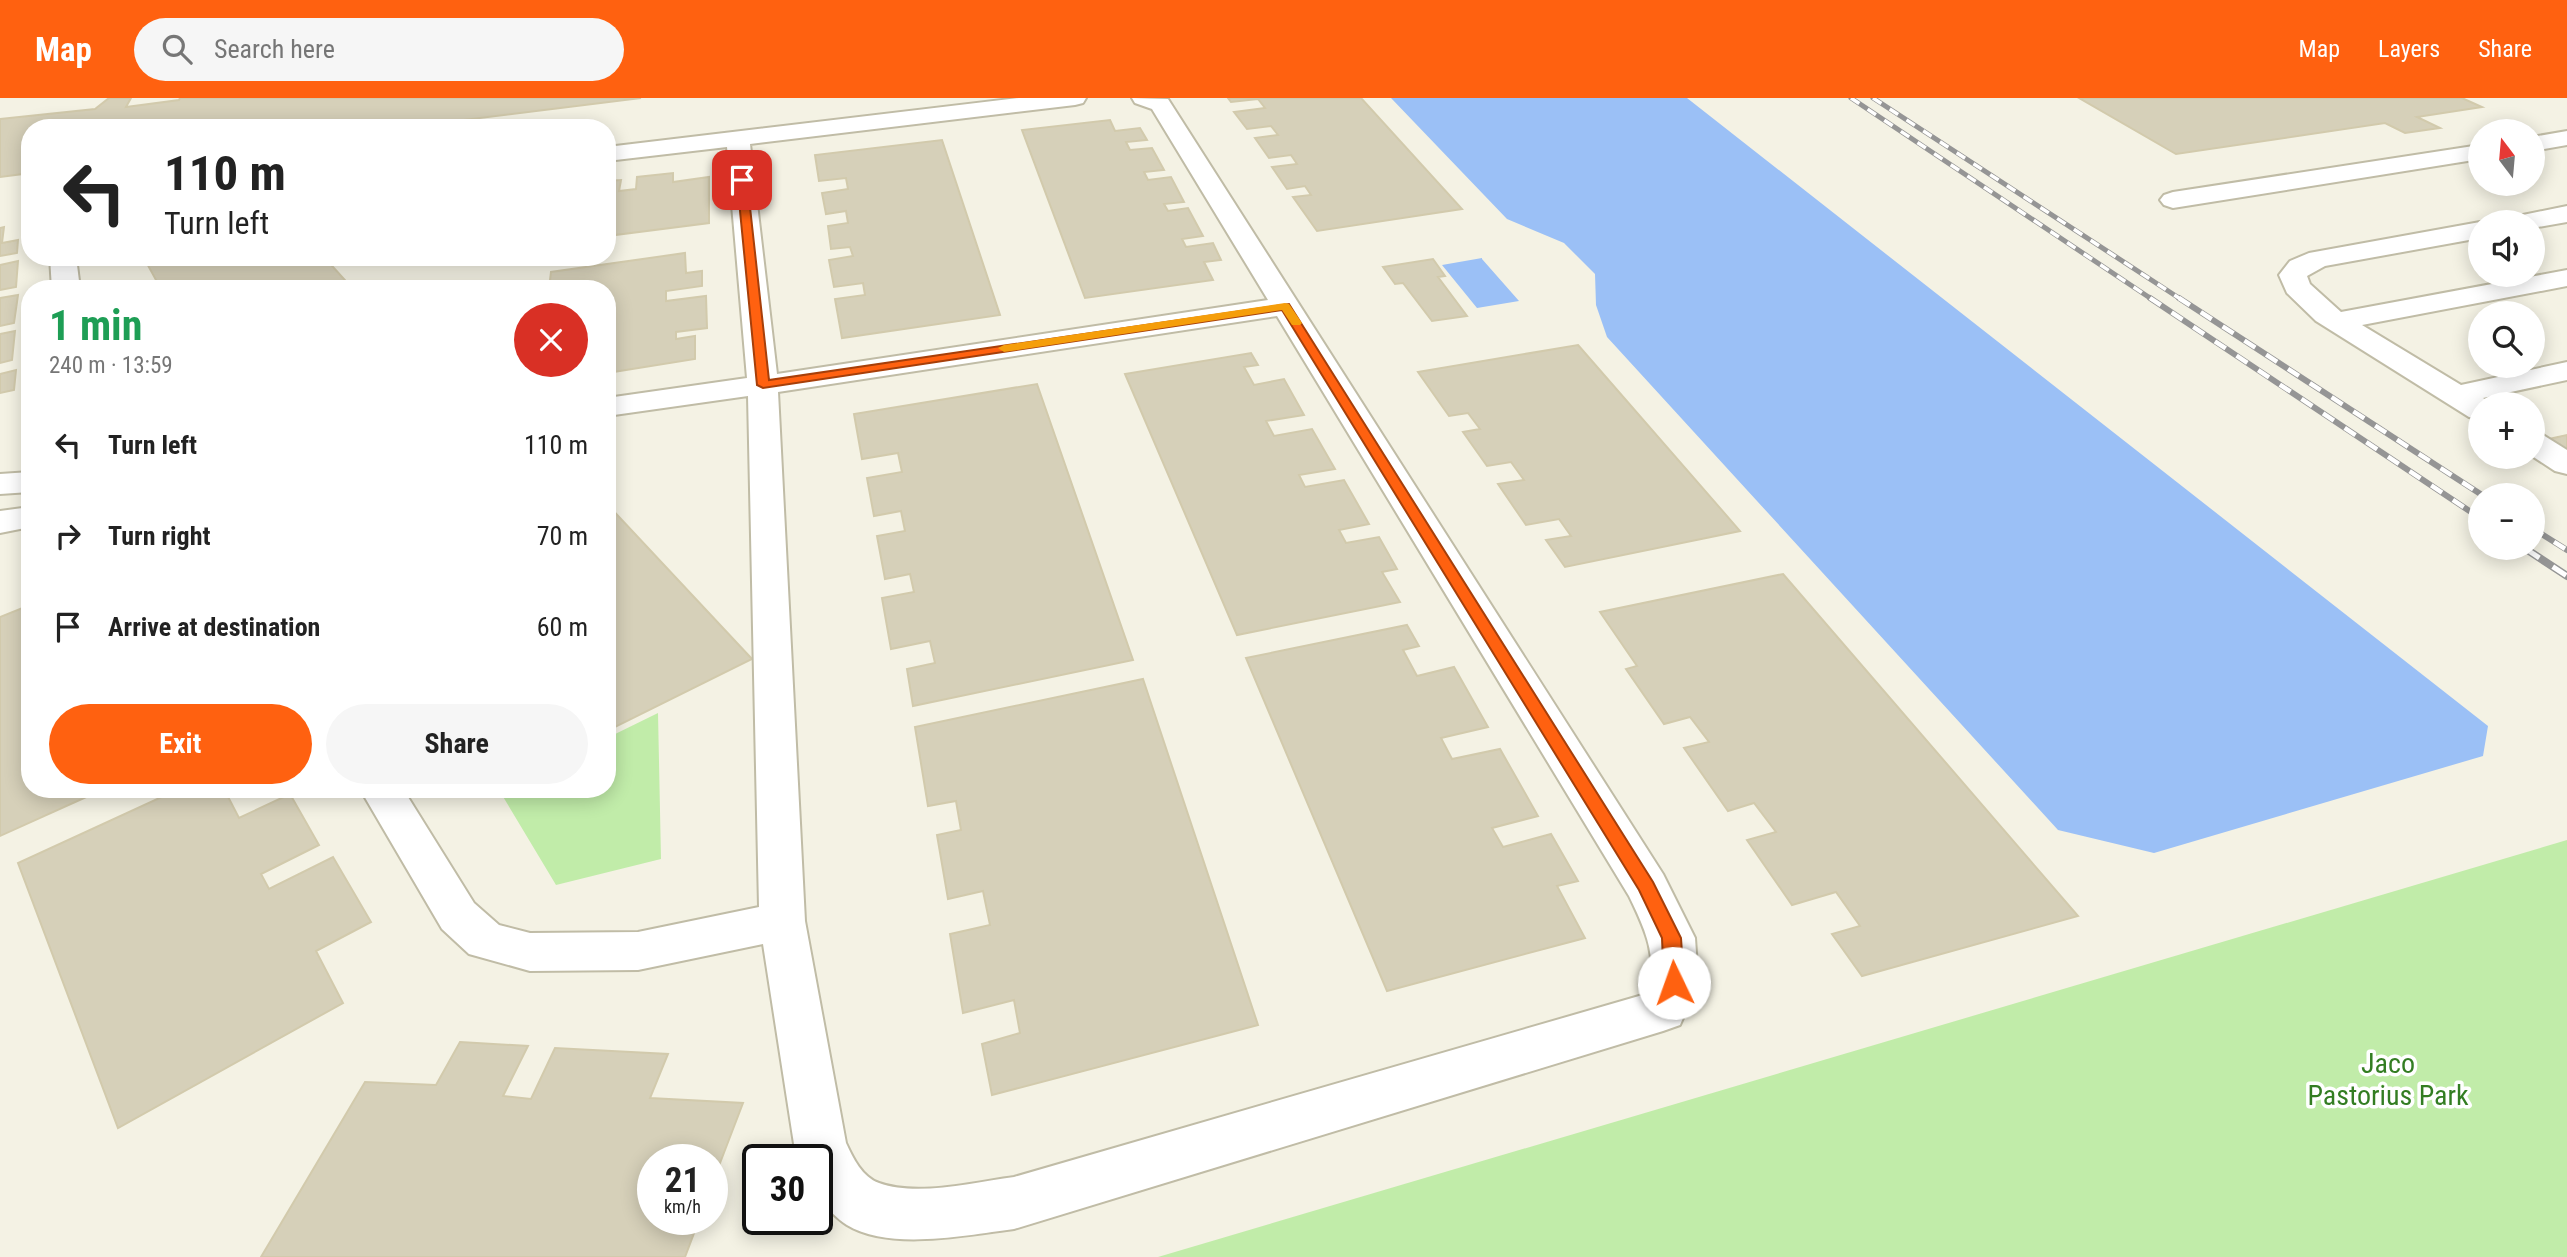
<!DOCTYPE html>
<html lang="en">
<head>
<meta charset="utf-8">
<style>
  :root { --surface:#fff; --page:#f6f6f6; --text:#222; --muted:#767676; --accent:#ff6110 }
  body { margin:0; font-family:"Roboto Condensed",sans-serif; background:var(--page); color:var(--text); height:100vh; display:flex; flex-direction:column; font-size:26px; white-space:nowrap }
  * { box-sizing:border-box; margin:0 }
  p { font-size:23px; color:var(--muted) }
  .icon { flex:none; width:38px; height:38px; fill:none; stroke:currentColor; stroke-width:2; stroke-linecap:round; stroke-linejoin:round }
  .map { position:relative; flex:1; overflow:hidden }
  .side { position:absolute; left:21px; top:182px; width:595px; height:518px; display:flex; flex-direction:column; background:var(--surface); border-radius:28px; box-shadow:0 4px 18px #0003 }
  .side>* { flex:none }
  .top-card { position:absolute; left:21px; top:21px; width:595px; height:147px; border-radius:28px; box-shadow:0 4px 18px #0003; background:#fff; color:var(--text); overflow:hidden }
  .needle { width:46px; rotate:344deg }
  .buttons { position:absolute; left:2468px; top:21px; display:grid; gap:14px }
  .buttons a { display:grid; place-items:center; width:77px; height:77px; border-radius:50%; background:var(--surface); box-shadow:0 4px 18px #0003; font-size:35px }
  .speed { position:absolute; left:637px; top:1046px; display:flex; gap:14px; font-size:35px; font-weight:700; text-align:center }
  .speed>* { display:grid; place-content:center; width:91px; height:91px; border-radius:50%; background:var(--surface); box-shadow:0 4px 18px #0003; line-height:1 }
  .speed small { font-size:18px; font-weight:400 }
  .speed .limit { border:4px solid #111; border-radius:10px; background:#fff; color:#111 }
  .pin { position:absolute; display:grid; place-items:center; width:60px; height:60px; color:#fff; margin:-30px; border-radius:14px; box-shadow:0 4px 10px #0006 }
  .me { position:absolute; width:77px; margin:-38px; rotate:357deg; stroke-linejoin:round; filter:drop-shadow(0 0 5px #0008) }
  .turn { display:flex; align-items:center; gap:24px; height:147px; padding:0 28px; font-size:32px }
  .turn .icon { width:91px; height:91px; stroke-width:2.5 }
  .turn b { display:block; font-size:49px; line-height:60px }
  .round { display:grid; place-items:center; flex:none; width:74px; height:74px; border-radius:37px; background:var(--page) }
  .overview { display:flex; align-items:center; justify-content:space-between; height:119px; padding:0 28px }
  h1 { font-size:42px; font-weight:700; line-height:52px; color:#1e9e55 }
  .cta { display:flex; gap:14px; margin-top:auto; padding:14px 28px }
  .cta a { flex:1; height:80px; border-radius:42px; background:var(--accent); color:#fff; font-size:28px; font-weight:700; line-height:80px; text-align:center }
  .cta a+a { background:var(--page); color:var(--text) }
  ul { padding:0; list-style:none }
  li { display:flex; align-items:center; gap:21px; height:91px; padding:0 28px }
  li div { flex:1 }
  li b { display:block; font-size:26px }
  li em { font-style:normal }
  header { display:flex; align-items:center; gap:42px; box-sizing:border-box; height:98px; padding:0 35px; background:var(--accent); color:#fff }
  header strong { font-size:33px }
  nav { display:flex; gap:38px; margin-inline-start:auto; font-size:24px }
  .search { width:490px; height:63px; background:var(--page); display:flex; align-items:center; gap:18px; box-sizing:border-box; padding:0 24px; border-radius:38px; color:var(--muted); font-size:26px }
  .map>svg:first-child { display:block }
</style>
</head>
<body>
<header>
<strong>Map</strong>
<div class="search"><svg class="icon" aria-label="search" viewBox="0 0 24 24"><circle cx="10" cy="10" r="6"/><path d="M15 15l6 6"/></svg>Search here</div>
<nav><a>Map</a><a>Layers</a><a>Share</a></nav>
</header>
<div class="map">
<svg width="2567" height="1159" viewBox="0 0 2567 1159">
  <rect width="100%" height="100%" fill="#f4f2e4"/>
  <g fill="#c1eca9">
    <path d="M658,615L661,761L556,787L499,692L607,691V640Z"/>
    <path d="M2567,742V1159H1158Z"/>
  </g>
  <g fill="#9bc0f6">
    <path d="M1391,0H1687L2488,628L2483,658L2154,755L2058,732L1607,239L1596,207L1595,176L1564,145L1507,121Z"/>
    <path d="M1482,160V161L1519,203L1477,210L1442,167Z"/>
  </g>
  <g fill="#d6d0b9" stroke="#d2caac" stroke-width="2">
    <path d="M109,0H131L126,9L179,2L180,0H641L399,30H30V75L0,79V21L95,11Z"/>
    <path d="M1228,0H1361L1462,111L1317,133L1293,99L1311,97L1305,88L1287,91L1272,69L1297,66L1291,57L1269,60L1255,40L1278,37L1271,28L1247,31L1234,14L1265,10L1258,1L1231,4Z"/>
    <path d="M2079,0H2462L2482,9L2417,19L2440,30L2405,35L2385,25L2176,56Z"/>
    <path d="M1110,22L1115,33L1140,30L1147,42L1126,44L1130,52L1152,50L1164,72L1144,74L1148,82L1171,79L1184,104L1164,106L1168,113L1188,110L1203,138L1182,141L1186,149L1213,145L1221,162L1204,164L1213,182L1085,200L1022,32Z"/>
    <path d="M942,42L1000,217L842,240L835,201L865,197L863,185L834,189L829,162L853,158L850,149L831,151L828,128L848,125L846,113L826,116L822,95L848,91L846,80L819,83L815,57Z"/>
    <path d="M673,75V84L709,79V125L607,138V83L621,82L619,93L636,91L637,79Z"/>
    <path d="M4,129L2,145L18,142L17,155L0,158V130Z"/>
    <path d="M685,155L686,175L702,173V188L666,193V203L706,198L707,230L676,234V241L695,238V261L607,275V191H549L551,174Z"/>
    <path d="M157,159H324L353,191H161L145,162Z"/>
    <path d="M395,159H437L394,165Z"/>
    <path d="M1433,161L1445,178L1438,179L1467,218L1432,223L1403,185L1395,186L1383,169Z"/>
    <path d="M18,163L16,189L0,192V167Z"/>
    <path d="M18,197L14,225L0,228V200Z"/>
    <path d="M15,233L12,262L0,265V236Z"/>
    <path d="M1578,247L1740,433L1565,469L1546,442L1571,438L1559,421L1526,427L1498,386L1524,382L1511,364L1487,368L1463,334L1480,331L1468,315L1449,318L1418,274Z"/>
    <path d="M1251,255L1258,267L1244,269L1254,287L1284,281L1304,317L1266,323L1274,338L1312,331L1335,371L1299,377L1305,389L1344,382L1369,426L1339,432L1346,445L1379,439L1397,471L1382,474L1400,504L1237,537L1125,276Z"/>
    <path d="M16,272L14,292L0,295V276Z"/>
    <path d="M1037,286L1133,562L913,608L907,571L935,565L930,543L891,551L882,500L914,494L910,476L885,481L877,438L905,433L901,413L874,418L867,380L902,374L898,355L862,361L854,316Z"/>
    <path d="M2567,337V352L2549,341Z"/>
    <path d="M607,406L752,561L607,633Z"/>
    <path d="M1783,476L2078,818L1862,878L1832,836L1860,828L1836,794L1792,807L1747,742L1776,734L1754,705L1728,713L1684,650L1709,644L1690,619L1664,626L1626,571L1637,568L1600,514Z"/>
    <path d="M30,507V691H104L0,738V519Z"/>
    <path d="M1407,527L1419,548L1403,552L1417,578L1454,569L1488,629L1441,640L1452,661L1500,651L1538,718L1492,730L1503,749L1551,736L1578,783L1557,788L1585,840L1387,893L1246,560Z"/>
    <path d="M1143,581L1258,927L992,997L982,946L1020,935L1014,902L963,915L950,836L990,827L983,793L948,801L937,737L961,732L956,703L928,708L915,629Z"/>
    <path d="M179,691H224L239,720L290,696L319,747L261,776L269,791L333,759L371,824L316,853L343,905L118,1030L18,765Z"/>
    <path d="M460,944L528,948L503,998L531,1001L555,950L668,956L650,1000L743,1005L712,1086V1062H653V1122H699L685,1159H261L365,984L436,987Z"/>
  </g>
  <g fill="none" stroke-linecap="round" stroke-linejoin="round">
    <g stroke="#c0bca6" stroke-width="4">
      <g id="service">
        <path d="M2567,33V47L2532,53V39Z"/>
        <path d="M2480,47V61L2173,110L2164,107L2160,102L2164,97L2173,94Z"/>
        <path d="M2567,108V124L2532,130V124H2509L2513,119Z"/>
        <path d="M2480,124V140L2325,168L2307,178L2310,186L2341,214L2567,172V188L2362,227L2461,287L2567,264V282L2483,300L2492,306H2480V321L2469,319L2316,223L2287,195L2279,177L2290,163L2309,155Z"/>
        <path d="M2532,334L2543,337L2567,352V376L2555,373L2532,358Z"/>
      </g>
    </g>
    <g stroke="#c0bca6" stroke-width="4">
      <g id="minor">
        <path d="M1019,0H1086L1083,5L1075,7L750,46L777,276L1268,202L1152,11L1135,5L1132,0L1168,1L1663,776L1695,840L1698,885L1680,927L1663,933L1014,1131C968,1137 889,1153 847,1127C837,1121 828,1110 818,1102L817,1062H801L794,1046L763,846L638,872L530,873L469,856L442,831L360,691H403L474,805L499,827L530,835L638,834L759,809L748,298L607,318V300L747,280L727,49L607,63V49ZM1277,218L1629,798C1644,829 1660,861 1646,896L1014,1079C975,1084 917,1099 879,1085C862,1079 853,1060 846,1045L805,823L778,294Z"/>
        <path d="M50,159H76L80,191H52Z"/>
        <path d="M30,374V394L0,396V376Z"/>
        <path d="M30,409V429L0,435V413Z"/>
      </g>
    </g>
    <use href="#service" fill="#fff" fill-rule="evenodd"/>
    <use href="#minor" fill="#fff" fill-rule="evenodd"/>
    <g stroke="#959595" stroke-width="5">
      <g id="rail-far2">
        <path d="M1851,0L2153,202"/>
        <path d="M1873,0L2182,202"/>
      </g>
    </g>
    <g stroke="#959595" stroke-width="6">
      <g id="rail-far1">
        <path d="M2150,200L2480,420"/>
        <path d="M2179,200L2482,397"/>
        <path d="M2532,430L2567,452"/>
        <path d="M2525,450L2529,453"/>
      </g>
    </g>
    <g stroke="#959595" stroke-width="8">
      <path id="rail" d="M2526,451L2567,478"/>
    </g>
    <use href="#rail-far2" stroke="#fff" stroke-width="3.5" stroke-dasharray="10" stroke-linecap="butt"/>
    <use href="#rail-far1" stroke="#fff" stroke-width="4.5" stroke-dasharray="13" stroke-linecap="butt"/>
    <use href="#rail" stroke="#fff" stroke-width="5" stroke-dasharray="16" stroke-linecap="butt"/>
  </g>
  <path fill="#ff6110" stroke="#a63f0a" stroke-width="2" d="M742,79L747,82L769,282L1289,206L1653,784L1681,840L1684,885L1681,890L1674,893L1667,890L1664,885L1662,840L1639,792L1282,212L763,290L757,287L737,82Z"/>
  <path fill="#f59e0b" d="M1285,205L1289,206L1302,225L1300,227H1292L1282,212L1004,254L998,250L1004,247Z"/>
  <g text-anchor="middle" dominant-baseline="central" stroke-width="7" stroke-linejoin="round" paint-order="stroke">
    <g font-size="28" fill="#337d22" stroke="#fff">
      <text x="2388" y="965">Jaco<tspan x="2388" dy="32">Pastorius Park</tspan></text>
    </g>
  </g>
</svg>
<div class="buttons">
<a><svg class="needle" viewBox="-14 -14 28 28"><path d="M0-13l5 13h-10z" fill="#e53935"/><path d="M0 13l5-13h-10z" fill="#767676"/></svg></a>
<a><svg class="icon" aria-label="sound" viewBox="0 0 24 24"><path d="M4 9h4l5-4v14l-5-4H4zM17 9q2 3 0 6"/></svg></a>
<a><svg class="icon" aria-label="search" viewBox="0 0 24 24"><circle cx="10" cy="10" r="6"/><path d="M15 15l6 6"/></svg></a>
<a>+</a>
<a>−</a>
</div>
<div class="speed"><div>21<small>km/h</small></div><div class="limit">30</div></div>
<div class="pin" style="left:742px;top:82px;background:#d93025"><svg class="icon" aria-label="arrive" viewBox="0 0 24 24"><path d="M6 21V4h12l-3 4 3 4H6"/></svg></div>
<svg class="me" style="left:1674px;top:885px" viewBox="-20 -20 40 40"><circle r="19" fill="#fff"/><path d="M0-13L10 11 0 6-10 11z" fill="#ff6110"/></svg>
<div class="top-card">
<div class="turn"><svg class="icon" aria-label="left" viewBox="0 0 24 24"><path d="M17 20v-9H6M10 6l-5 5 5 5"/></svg><div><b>110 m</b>Turn left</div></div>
</div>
<section class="side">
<div class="overview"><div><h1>1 min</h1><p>240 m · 13:59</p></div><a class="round" style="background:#d93025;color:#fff"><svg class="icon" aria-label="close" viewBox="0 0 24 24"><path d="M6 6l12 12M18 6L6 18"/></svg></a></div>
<ul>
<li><svg class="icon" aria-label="left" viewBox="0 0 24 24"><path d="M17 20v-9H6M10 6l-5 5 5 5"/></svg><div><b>Turn left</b></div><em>110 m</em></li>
<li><svg class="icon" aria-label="right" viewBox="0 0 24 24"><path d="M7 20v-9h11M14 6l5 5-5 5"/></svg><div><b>Turn right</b></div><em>70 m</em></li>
<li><svg class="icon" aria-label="arrive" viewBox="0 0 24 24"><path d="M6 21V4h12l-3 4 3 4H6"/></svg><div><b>Arrive at destination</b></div><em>60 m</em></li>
</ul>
<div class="cta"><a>Exit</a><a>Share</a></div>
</section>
</div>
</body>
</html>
